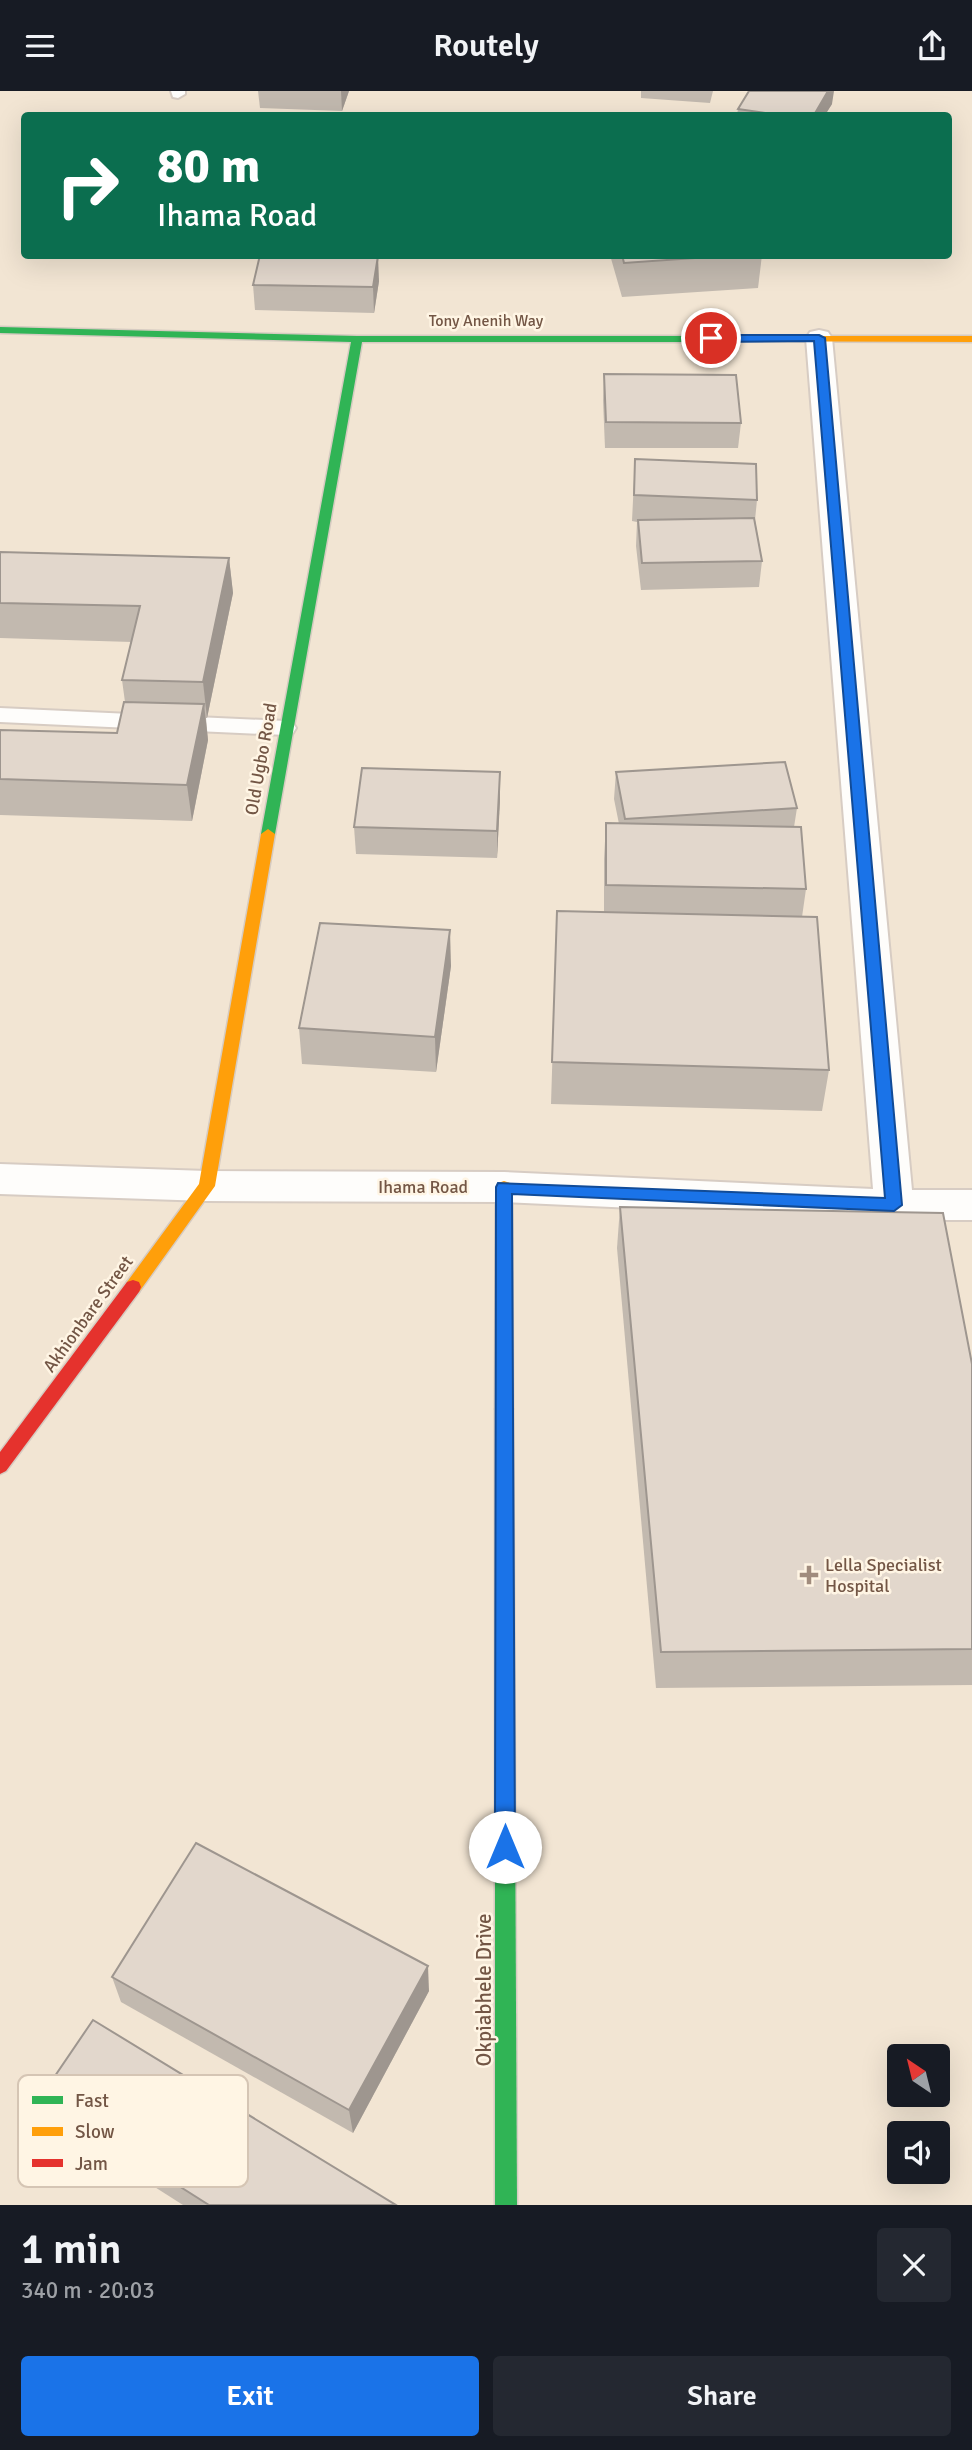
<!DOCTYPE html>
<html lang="en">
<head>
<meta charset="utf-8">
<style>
  :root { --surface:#171b24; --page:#242831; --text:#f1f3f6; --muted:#9ea1a6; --accent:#1a73e8 }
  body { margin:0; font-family:Signika,sans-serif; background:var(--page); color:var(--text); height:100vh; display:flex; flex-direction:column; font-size:26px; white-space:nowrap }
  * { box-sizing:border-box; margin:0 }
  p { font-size:23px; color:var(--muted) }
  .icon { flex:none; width:38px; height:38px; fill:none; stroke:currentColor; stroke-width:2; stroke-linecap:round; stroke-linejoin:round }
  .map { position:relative; height:2114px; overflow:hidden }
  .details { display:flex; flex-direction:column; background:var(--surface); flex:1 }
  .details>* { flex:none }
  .hud { position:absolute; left:21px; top:21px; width:931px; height:147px; border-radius:7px; box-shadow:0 7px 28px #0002; background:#0b6e4f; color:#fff; overflow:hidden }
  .needle { width:46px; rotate:325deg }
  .fabs { position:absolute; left:887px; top:1953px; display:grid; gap:14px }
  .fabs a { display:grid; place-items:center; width:63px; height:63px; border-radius:7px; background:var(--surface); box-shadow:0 7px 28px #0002; font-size:35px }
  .pin { position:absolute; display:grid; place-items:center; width:60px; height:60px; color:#fff; margin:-30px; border:4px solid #fff; border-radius:50%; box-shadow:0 2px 7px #0007 }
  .me { position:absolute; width:77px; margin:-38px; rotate:0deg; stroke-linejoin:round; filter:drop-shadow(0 0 5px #0008) }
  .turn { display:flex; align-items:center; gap:24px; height:147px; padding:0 21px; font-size:32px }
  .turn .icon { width:91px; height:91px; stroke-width:2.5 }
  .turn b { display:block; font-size:49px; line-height:60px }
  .round { display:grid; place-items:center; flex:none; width:74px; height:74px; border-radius:7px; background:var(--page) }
  .head { display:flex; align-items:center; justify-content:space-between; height:119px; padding:0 21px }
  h1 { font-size:42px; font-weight:600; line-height:52px }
  .cta { display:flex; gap:14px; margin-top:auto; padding:14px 21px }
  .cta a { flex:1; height:80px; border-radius:7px; background:var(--accent); color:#fff; font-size:28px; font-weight:600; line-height:80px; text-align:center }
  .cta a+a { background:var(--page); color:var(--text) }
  header { display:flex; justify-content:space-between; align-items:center; height:91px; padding:0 21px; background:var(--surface); font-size:32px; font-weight:600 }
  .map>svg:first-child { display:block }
</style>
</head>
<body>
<header><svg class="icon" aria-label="menu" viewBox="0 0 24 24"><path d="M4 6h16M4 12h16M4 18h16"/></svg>Routely<svg class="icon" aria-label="share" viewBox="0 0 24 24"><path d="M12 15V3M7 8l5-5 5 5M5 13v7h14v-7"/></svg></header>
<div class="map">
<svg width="972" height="2114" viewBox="0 0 972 2114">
  <rect width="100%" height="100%" fill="#f6efe4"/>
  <path fill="#f2e5d3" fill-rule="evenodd" d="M0,0H972V2114H0ZM24,24H948V164H24ZM900,1965H938V2004H900ZM900,2042H938V2081H900Z"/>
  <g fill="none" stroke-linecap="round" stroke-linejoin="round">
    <g stroke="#d7ccc3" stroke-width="4">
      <g id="lane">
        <path d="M171,0H185V3L178,7L173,6Z"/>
        <path d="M0,617L286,630L293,632L296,637L293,642L286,644L0,631Z"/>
      </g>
    </g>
    <g stroke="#d7ccc3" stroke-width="4">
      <path id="street" d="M819,239L828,241L832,247L912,1099H972V1129H894L504,1111L207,1110L0,1103V1073L207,1080L504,1081L873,1098L806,247L810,241Z"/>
    </g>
    <g stroke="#d6cbc1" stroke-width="3">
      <g id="fast">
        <path d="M0,236L357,245H706L711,248L706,251H362L275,743L268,748L261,743L351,251L0,242Z"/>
        <path d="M504,1311L510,1313L513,1318L517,2114H495V1318L498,1313Z"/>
      </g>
    </g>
    <g stroke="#d6cbc1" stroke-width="3">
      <g id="slow">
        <path d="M706,245H972V251L702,250L701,248Z"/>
        <path d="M268,738L275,743L215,1095L139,1201H127L125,1196L127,1191L199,1093L261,743Z"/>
        <path d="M504,1090L510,1092L512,1096L513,1318L510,1323L504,1325L498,1323L495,1318L496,1096L498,1092Z"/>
      </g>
    </g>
    <g stroke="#d6cbc1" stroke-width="3">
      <path id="jam" d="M133,1189L139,1191L141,1196L139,1201L6,1380L0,1383V1361L127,1191Z"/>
    </g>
    <use href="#lane" fill="#fefdfb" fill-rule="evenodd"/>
    <use href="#street" fill="#fefdfb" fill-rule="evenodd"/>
    <use href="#fast" fill="#30b455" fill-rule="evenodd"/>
    <use href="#slow" fill="#ff9f0a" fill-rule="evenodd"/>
    <use href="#jam" fill="#e5322d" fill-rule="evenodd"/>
  </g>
  <g fill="#c2b9af">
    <path d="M258,0H349L342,20L260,17Z"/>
    <path d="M641,0H713L710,12L641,7Z"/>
    <path d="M832,13L825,24H737L738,18Z"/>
    <path d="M469,164H564V166L469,167Z"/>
    <path d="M610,164H762L758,197L622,206Z"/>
    <path d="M379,190L374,222L255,219L253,194Z"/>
    <path d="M604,283L741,332L738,357H605L603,309Z"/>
    <path d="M635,368L757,409L755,429L762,470L759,496L641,499L636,455L637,431L632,430Z"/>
    <path d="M0,461L229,467L233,502L207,627H206L208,649L192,730L0,724V639L117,642L125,611L122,589L132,551L0,547Z"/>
    <path d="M500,681V708L497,767L356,763L354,736Z"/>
    <path d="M616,681L797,717L794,736L806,798L802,826L829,979L822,1020L551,1013L557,820L604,821V768L606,732L619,733L614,708Z"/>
    <path d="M451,875L436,981L302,973L299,937Z"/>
    <path d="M620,1116L972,1273V1594L656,1597L617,1157Z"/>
    <path d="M112,1886L429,1900L353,2042L121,1911Z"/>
    <path d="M40,2007L396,2114H183L51,2030Z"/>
  </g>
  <g fill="#9e968f">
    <path d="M341,0H349L342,20Z"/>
    <path d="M828,0H834L832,13L825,24H814Z"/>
    <path d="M378,165L379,190L374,222L373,196Z"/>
    <path d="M229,467L233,502L207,627L203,591Z"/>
    <path d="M204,613L208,649L192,730L187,694Z"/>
    <path d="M500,681V708L497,767V740Z"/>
    <path d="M450,839L451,875L436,981L435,946Z"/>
    <path d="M428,1875L429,1900L353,2042L349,2019Z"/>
  </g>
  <g fill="#e2d7cc" stroke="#9e968f" stroke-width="2">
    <path d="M749,0H828L814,24H779L738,18Z"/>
    <path d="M260,164H372L378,165L373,196L253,194Z"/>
    <path d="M622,164H738L624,172Z"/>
    <path d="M604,283L736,284L741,332L606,331Z"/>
    <path d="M635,368L756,373L757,409L634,404Z"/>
    <path d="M754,427L762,470L642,472L638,429Z"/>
    <path d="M0,461L229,467L203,591L122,589L140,515L0,512Z"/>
    <path d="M124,611L204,613L187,694L0,688V639L117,642Z"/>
    <path d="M785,671L797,717L625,728L616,681Z"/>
    <path d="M362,677L500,681L497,740L354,736Z"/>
    <path d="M606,732L801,736L806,798L606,794Z"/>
    <path d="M557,820L817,826L829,979L552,971Z"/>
    <path d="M320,832L450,839L435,946L299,937Z"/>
    <path d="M620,1116L943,1122L972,1273V1558L661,1561Z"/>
    <path d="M196,1752L428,1875L349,2019L112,1886Z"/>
    <path d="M93,1929L396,2114H209L40,2007Z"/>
  </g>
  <path fill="#1a73e8" stroke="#114b97" stroke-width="2" d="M819,244L825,247L902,1114L894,1120L512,1103L515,1756L512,1763L505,1766L498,1763L495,1756L496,1096L498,1092L885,1107L814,250L711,251L705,247L711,244Z"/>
  <path fill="#a18c7d" stroke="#fff5e4" stroke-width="2.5" d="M805.5 1473.5h7v7h7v7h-7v7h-7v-7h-7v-7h7z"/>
  <g text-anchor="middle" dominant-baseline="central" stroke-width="5" stroke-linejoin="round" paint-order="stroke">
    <g font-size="16" fill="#735645" stroke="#fff5e4">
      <text x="486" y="230">Tony Anenih Way</text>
    </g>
    <g font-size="18" fill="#735645" stroke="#fff5e4">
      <text transform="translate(261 668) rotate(-80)">Old Ugbo Road</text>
      <text x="423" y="1096">Ihama Road</text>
      <text transform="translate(88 1223) rotate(-54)">Akhionbare Street</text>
    </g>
    <g font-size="18" fill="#735645" stroke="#fff5e4" text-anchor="start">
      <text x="825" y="1474">Lella Specialist<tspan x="825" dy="21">Hospital</tspan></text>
    </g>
    <g font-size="21" fill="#735645" stroke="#fff5e4">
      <text transform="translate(484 1899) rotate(-90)">Okpiabhele Drive</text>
    </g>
  </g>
  <rect x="18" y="1984" width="230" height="112" rx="10" fill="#fff5e4" stroke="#d5c5b4" stroke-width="2"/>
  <rect x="32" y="2005" width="31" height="8" fill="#30b455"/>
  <rect x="32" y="2036" width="31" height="9" fill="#ff9f0a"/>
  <rect x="32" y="2068" width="31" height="8" fill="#e5322d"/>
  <g font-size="19" fill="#735645">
    <text x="75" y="2016">Fast</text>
    <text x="75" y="2047">Slow</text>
    <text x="75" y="2079">Jam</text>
  </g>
</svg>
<div class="fabs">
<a><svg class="needle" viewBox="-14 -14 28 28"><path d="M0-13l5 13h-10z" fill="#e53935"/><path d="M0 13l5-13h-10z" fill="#9ea1a6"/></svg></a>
<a><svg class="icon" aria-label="sound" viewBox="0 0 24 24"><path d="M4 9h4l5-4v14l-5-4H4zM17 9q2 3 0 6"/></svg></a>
</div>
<div class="pin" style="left:711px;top:247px;background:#d93025"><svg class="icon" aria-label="arrive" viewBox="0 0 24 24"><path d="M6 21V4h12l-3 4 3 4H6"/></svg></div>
<svg class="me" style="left:505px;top:1756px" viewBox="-20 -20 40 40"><circle r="19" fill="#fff"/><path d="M0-13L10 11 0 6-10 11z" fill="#1a73e8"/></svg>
<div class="hud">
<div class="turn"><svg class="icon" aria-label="right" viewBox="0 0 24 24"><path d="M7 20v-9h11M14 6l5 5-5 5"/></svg><div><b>80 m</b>Ihama Road</div></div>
</div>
</div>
<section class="details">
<div class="head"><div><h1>1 min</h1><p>340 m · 20:03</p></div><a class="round"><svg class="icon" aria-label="close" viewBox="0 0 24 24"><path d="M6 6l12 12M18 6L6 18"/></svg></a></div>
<div class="cta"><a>Exit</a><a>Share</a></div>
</section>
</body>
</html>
